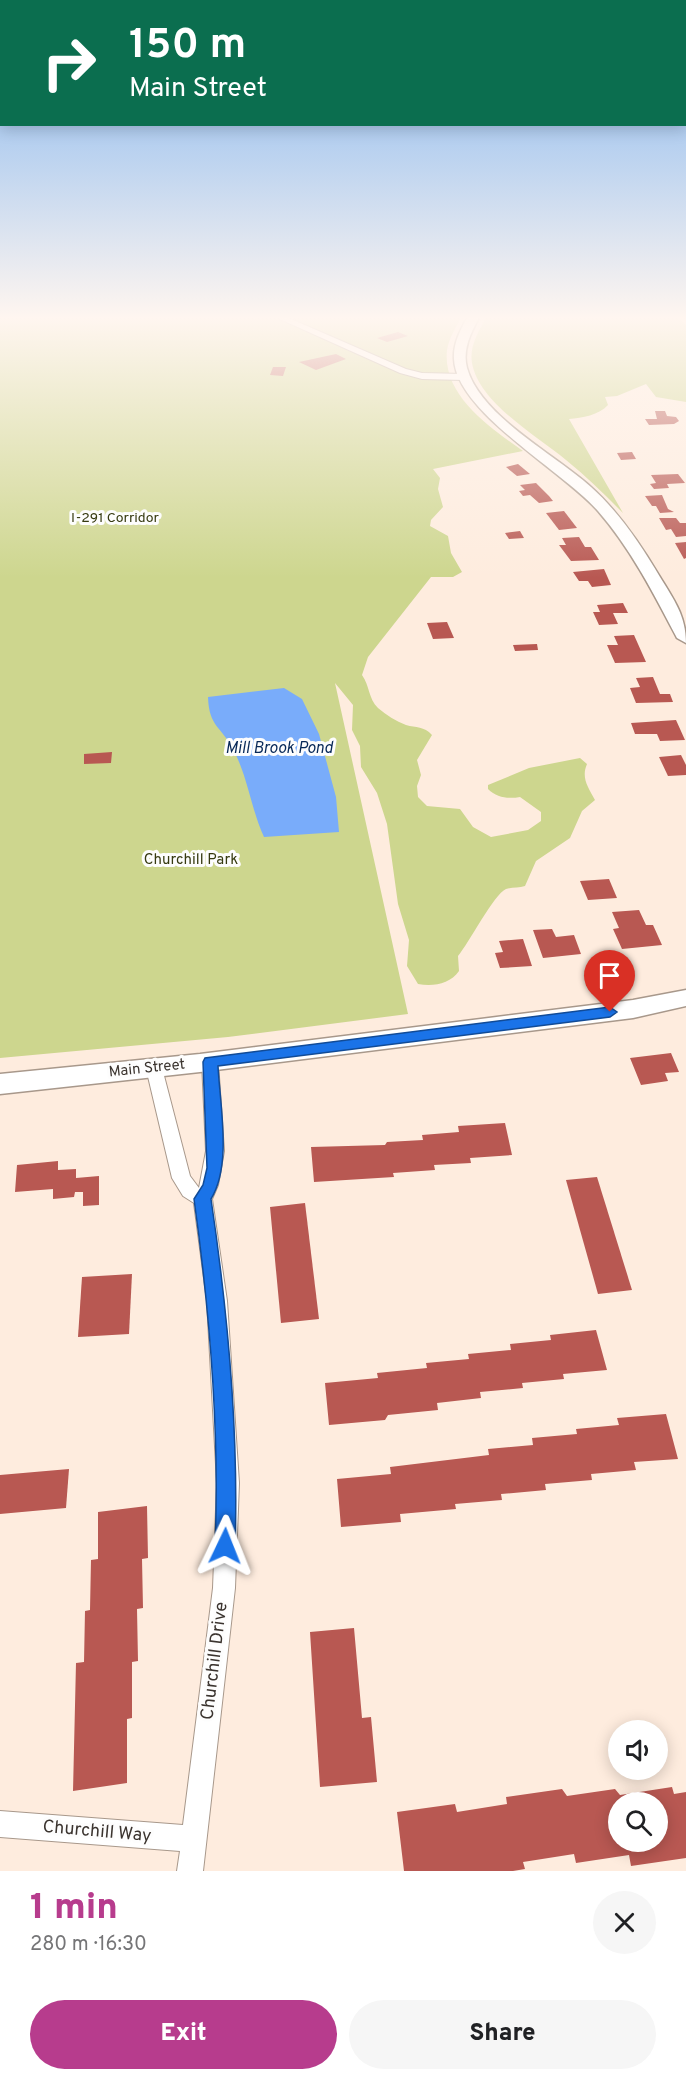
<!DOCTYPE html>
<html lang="en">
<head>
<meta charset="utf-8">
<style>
  :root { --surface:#fff; --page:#f6f6f6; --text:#202124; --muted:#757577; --accent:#b73c8d }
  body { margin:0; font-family:Overpass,sans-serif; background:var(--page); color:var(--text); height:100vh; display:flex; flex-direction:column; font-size:22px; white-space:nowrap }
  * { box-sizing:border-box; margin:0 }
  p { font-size:20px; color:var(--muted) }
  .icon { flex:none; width:33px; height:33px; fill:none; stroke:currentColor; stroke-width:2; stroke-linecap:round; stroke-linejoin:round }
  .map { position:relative; height:1871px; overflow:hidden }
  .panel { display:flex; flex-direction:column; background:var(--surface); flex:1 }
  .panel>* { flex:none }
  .banner { position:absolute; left:0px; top:0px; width:687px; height:126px; box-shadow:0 3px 15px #0003; background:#0b6e4f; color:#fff; overflow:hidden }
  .tools { position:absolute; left:608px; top:1720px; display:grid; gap:12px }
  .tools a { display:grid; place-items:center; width:60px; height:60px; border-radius:50%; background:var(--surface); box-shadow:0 3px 15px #0003; font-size:30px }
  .pin { position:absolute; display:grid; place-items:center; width:51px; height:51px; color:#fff; margin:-62px -26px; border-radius:50% 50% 50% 0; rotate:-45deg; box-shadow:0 0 6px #0007 }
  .pin .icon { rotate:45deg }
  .me { position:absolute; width:66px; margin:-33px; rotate:2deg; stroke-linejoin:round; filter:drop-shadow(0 0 4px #0008) }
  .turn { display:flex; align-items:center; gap:21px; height:126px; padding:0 30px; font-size:27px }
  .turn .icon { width:78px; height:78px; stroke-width:2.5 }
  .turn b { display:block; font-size:42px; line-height:51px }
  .round { display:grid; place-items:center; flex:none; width:63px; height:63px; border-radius:32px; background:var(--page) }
  .headline { display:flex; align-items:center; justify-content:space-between; height:102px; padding:0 30px }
  h1 { font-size:36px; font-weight:800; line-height:45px; color:var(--accent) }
  .cta { display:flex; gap:12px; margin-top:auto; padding:12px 30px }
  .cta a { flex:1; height:69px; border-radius:36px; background:var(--accent); color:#fff; font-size:24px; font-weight:800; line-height:69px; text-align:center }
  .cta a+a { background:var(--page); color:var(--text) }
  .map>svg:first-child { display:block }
</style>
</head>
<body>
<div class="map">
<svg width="686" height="1871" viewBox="0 0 686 1871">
  <rect width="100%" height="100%" fill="#feecde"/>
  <g fill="#cdd68e">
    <path d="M0,316H462C456,327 449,338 447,350C442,396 491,428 523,451L433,469L440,478L438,489L443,507L431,520L430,526L448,536L451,553L462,572L453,577H431L368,657L362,675C370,686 368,698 378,708C386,715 396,721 406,725C416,728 424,726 432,735L417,760L421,775L417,786L418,797L427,806L460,809L473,827L491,837L528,830L541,821V812L520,797C509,799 497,798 488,789V785L529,768L580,758L587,764C581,778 588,787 595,800L582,811L570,838L536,861L525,886C519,888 512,887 506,889C494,894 469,943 458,956L459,971C450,984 433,987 418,984L407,966L409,940L398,904L387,824L377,793L361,767L360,746L352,730L353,705L335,683L408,1014L228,1037L0,1058Z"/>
    <path d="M487,316H681L679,318L686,325V402L656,397L646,384L617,396L605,397L608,405C599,415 582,418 569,419L623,513C605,495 586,476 566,460C537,436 479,403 472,363C469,346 479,331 487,316Z"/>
  </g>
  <path fill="#79acfa" d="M284,688L302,699L319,734L336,797L339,832L264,837C251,809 248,777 233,749C221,726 209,727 208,697Z"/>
  <g fill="#b85852" fill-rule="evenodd">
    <path d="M398,332L408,336L387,342L377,338Z"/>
    <path d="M336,354L346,359L316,370L299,362Z"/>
    <path d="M273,367H286L283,376L270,375Z"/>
    <path d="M655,411H665L667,416L676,417L679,421L674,424L649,425L645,419H657Z"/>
    <path d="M632,452L636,459L621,460L617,453Z"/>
    <path d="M518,464L530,474L517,476L506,467Z"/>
    <path d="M678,474L685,483L667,484L669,488L654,489L650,484L656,483L651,475Z"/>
    <path d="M536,483L549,496L553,501L539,503L530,495L523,496L519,491L525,490L520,485Z"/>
    <path d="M662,495L668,509L674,512L660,513L656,506H652L645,496Z"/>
    <path d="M564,511L577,528L559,530L546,513Z"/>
    <path d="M659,518H676L680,523H686V536L676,537L671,529L666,530Z"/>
    <path d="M520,531L524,538L509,539L505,533Z"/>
    <path d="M579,537L585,547H591L599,560L571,561L559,545H566L562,538Z"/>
    <path d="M686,542V558L684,559L675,543Z"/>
    <path d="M604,569L611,585L592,587L588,581H579L573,572Z"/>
    <path d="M623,603L628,613H613L618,624L599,625L593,612H600L597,605Z"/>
    <path d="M447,622L454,638L433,639L427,623Z"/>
    <path d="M634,635L646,662L615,663L607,645H618L614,636Z"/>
    <path d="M537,644L538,650L515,651L513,645Z"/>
    <path d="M653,677L660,694H670L673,702L636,703L630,688L640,687L636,678Z"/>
    <path d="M676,720L685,740L660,741L657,734H635L631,723Z"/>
    <path d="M112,752L111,763L84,764V754Z"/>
    <path d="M681,755L686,765V775L668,776L659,757Z"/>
    <path d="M609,879L617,898L588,900L580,881Z"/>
    <path d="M639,910L646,925H653L662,945L622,949L613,929L619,928L612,912Z"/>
    <path d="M552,929L556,937L574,935L581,954L543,958L533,930Z"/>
    <path d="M523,939L532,966L500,968L495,953L503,952L499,941Z"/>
    <path d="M671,1053L679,1072L665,1073L668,1081L641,1085L630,1058Z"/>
    <path d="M505,1123L512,1155L470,1158L471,1163L434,1165L435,1170L393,1173L394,1177L314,1182L311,1147L385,1145L387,1142L423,1140L422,1135L459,1132L458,1126Z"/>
    <path d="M58,1161V1170L76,1169V1178L99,1176V1205L83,1206V1192H75L74,1197L53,1199V1189L15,1192L17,1165Z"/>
    <path d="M597,1177L632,1290L598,1294L566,1180Z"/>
    <path d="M305,1203L319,1319L281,1323L270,1207Z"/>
    <path d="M132,1274L129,1334L78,1337L82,1277Z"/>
    <path d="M596,1330L607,1370L563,1374L564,1379L522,1383L523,1388L480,1392L481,1398L437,1403L438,1410L388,1415L385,1420L329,1425L325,1383L378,1378L377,1373L427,1368L426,1363L469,1359L468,1354L511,1350L510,1344L551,1340L550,1335Z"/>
    <path d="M666,1414L678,1459L634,1462L636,1470L591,1474L592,1480L545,1484L546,1490L501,1494L502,1500L455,1504L456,1509L400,1514L401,1522L341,1527L337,1479L391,1474L390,1467L489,1455L488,1449L533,1445L532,1438L577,1434L576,1429L619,1425L617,1418Z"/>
    <path d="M69,1469L66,1508L0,1514V1475Z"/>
    <path d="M147,1506L148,1558L142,1559L143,1608L137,1609L138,1661L132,1662V1718L127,1719V1783L73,1791L76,1663L84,1662L85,1611L90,1610L91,1560L98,1559V1512Z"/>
    <path d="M354,1628L362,1718L371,1717L377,1782L320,1787L310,1632Z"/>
    <path d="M672,1787L674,1794L686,1792V1858L631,1866L629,1855L576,1863L574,1854L523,1862L525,1869L513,1871H404L397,1812L455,1804L457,1812L507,1804L506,1797L562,1789L567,1796L615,1789L620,1795ZM618,1803H657V1842H618Z"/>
  </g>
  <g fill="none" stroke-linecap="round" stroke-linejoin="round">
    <g stroke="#a8988b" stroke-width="2">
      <g id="minor">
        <path d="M273,316H284L406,369L422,373L464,374L468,377L464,380L422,379L400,373Z"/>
        <path d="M210,1056L216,1058L218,1062L224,1151L218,1185L212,1199L227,1301L239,1483L235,1588L203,1871H177L180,1851L0,1837V1811L183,1825L213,1588L217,1483L207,1301L194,1203L183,1196L172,1178L146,1068L148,1064H160L162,1068L190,1176L199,1188L206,1151L202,1062L204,1058Z"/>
      </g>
    </g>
    <g stroke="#a8988b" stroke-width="3">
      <g id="secondary">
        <path d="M468,316H480C471,332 462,350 467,368C480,416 556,455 591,487C619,512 641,545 660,577C674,600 686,616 686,643L677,638C654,594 631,549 598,511C563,471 456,412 454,359C453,343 461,329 468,316Z"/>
        <path d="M686,990V1006L633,1018L200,1072L0,1094V1074L200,1054L633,1000Z"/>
      </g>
    </g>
    <use href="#minor" fill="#fff" fill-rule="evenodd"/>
    <use href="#secondary" fill="#fff" fill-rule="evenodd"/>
  </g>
  <linearGradient id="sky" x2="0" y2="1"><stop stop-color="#7bb1ef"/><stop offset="0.55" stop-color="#fff6f0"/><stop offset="1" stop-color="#fff6f0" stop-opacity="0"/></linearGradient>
  <rect width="686" height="578" fill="url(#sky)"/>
  <path fill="#1a73e8" stroke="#114b97" stroke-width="1.5" d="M610,1007L617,1012L610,1017L218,1066C220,1106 232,1165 211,1199C228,1314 239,1429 235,1546L232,1553L225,1556L218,1553L215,1546C220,1429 210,1314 194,1199L203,1185L207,1168L203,1062L205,1058Z"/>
  <g text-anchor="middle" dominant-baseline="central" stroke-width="6" stroke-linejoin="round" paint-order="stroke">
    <g font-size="14" fill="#363a10" stroke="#fdfdfd">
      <text x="115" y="518">I-291 Corridor</text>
    </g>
    <g font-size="15" fill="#363a10" stroke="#fdfdfd">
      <text x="191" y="860">Churchill Park</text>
    </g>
    <g font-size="15" fill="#3b342f" stroke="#fdfdfd">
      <text transform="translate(147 1069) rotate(-6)">Main Street</text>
    </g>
    <g font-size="16" font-style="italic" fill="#072857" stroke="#fdfdfd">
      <text x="279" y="749">Mill Brook Pond</text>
    </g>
    <g font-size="18" fill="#3b342f" stroke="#fdfdfd">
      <text transform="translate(215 1661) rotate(-83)">Churchill Drive</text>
      <text transform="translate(97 1832) rotate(5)">Churchill Way</text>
    </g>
  </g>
</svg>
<div class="tools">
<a><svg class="icon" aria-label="sound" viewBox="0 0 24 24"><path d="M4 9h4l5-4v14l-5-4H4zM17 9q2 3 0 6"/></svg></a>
<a><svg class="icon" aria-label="search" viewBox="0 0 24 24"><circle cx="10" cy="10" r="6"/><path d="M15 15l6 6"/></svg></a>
</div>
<div class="pin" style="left:610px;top:1012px;background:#d93025"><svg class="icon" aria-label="arrive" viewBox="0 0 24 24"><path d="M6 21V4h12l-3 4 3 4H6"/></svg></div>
<svg class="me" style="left:225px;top:1546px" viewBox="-20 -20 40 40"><path d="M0-17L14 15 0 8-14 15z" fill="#1a73e8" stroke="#fff" stroke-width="4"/></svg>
<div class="banner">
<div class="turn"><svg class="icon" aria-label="right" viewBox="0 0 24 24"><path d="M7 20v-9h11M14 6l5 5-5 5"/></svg><div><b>150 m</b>Main Street</div></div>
</div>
</div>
<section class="panel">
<div class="headline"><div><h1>1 min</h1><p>280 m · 16:30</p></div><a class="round"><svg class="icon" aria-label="close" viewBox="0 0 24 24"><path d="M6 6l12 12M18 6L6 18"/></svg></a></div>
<div class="cta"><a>Exit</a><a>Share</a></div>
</section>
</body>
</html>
